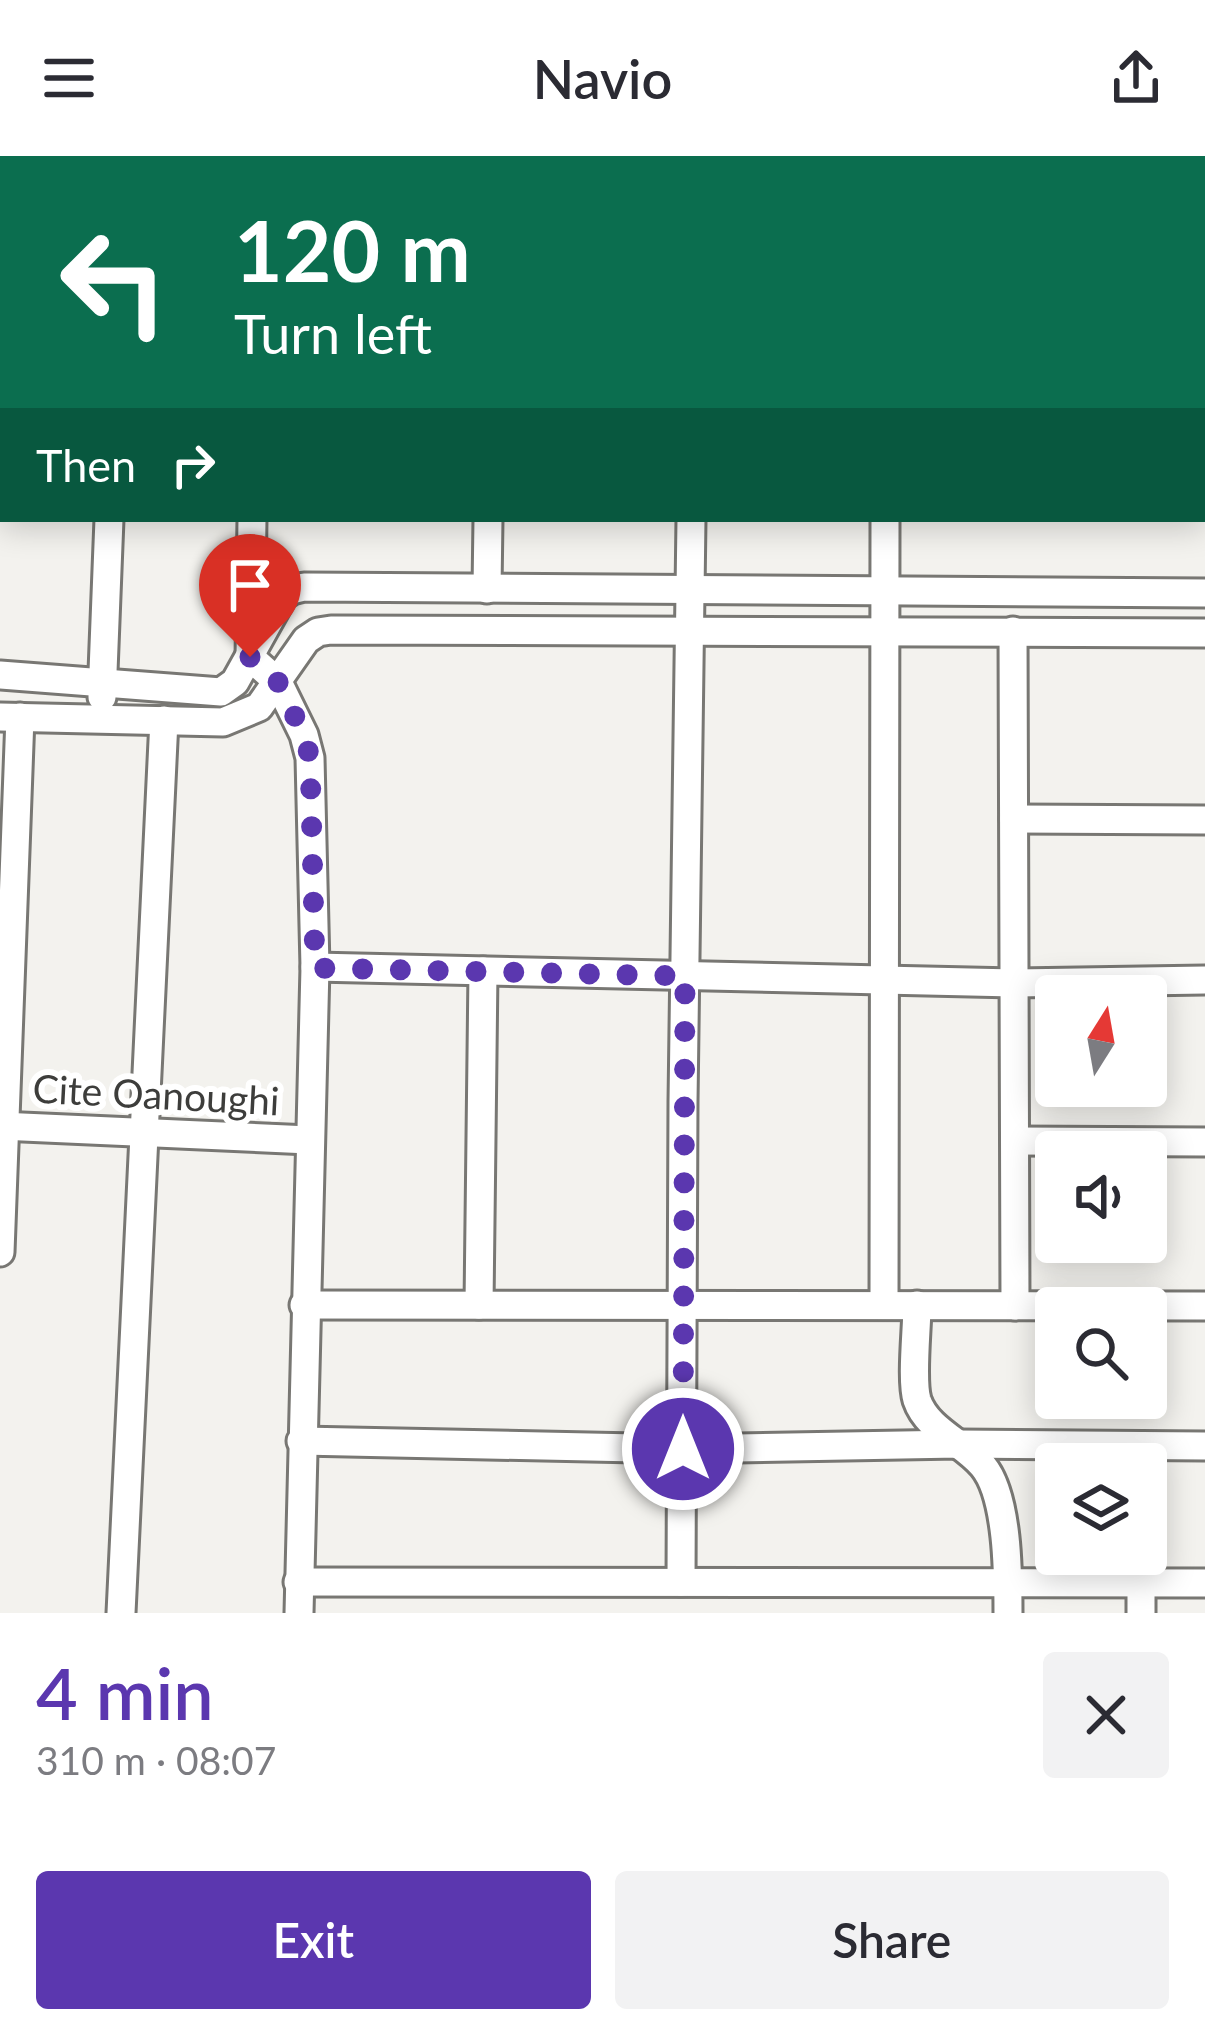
<!DOCTYPE html>
<html lang="en">
<head>
<meta charset="utf-8">
<style>
  :root { --surface:#fff; --page:#f2f2f3; --text:#2b2b33; --muted:#7c7c81; --accent:#5b37af }
  body { margin:0; font-family:Lato,sans-serif; background:var(--page); color:var(--text); height:100vh; display:flex; flex-direction:column; font-size:45px; white-space:nowrap }
  * { box-sizing:border-box; margin:0 }
  p { font-size:39px; color:var(--muted) }
  .icon { flex:none; width:66px; height:66px; fill:none; stroke:currentColor; stroke-width:2; stroke-linecap:round; stroke-linejoin:round }
  .map { position:relative; height:1457px; overflow:hidden }
  .sheet { display:flex; flex-direction:column; background:var(--surface); flex:1 }
  .sheet>* { flex:none }
  .hud { position:absolute; left:0px; top:0px; width:1206px; height:366px; box-shadow:0 6px 30px #0003; background:#0b6e4f; color:#fff; overflow:hidden }
  .needle { width:78px; rotate:11deg }
  .controls { position:absolute; left:1035px; top:819px; display:grid; gap:24px }
  .controls a { display:grid; place-items:center; width:132px; height:132px; border-radius:12px; background:var(--surface); box-shadow:0 6px 30px #0003; font-size:60px }
  .pin { position:absolute; display:grid; place-items:center; width:102px; height:102px; color:#fff; margin:-123px -51px; border-radius:50% 50% 50% 0; rotate:-45deg; box-shadow:0 0 12px #0007 }
  .pin .icon { rotate:45deg }
  .me { position:absolute; width:132px; margin:-66px; rotate:0deg; stroke-linejoin:round; filter:drop-shadow(0 0 9px #0008) }
  .turn { display:flex; align-items:center; gap:42px; height:252px; padding:0 36px; font-size:54px }
  .turn .icon { width:156px; height:156px; stroke-width:2.5 }
  .turn b { display:block; font-size:84px; line-height:102px }
  .then { display:flex; align-items:center; height:114px; padding:0 36px; background:#0003; gap:24px; font-size:45px }
  .round { display:grid; place-items:center; flex:none; width:126px; height:126px; border-radius:12px; background:var(--page) }
  .summary { display:flex; align-items:center; justify-content:space-between; height:204px; padding:0 36px }
  h1 { font-size:72px; font-weight:600; line-height:90px; color:var(--accent) }
  .button { display:flex; gap:24px; margin-top:auto; padding:24px 36px }
  .button a { flex:1; height:138px; border-radius:12px; background:var(--accent); color:#fff; font-size:48px; font-weight:600; line-height:138px; text-align:center }
  .button a+a { background:var(--page); color:var(--text) }
  header { display:flex; justify-content:space-between; align-items:center; height:156px; padding:0 36px; background:var(--surface); font-size:54px; font-weight:600 }
  .map>svg:first-child { display:block }
</style>
</head>
<body>
<header><svg class="icon" aria-label="menu" viewBox="0 0 24 24"><path d="M4 6h16M4 12h16M4 18h16"/></svg>Navio<svg class="icon" aria-label="share" viewBox="0 0 24 24"><path d="M12 15V3M7 8l5-5 5 5M5 13v7h14v-7"/></svg></header>
<div class="map">
<svg width="1205" height="1457" viewBox="0 0 1205 1457">
  <rect width="100%" height="100%" fill="#f3f2ee"/>
  <g fill="none" stroke-linecap="round" stroke-linejoin="round">
    <g stroke="#787773" stroke-width="33">
      <g id="street">
        <path d="M124,3V0"/>
        <path d="M258,3V0"/>
        <path d="M494,3V0"/>
        <path d="M698,3V0"/>
        <path d="M889,3V0"/>
        <path d="M1203,112H1205"/>
        <path d="M0,139H3"/>
        <path d="M0,318L3,319"/>
        <path d="M252,363L250,501L278,526L304,579L310,602L315,811L299,1457"/>
        <path d="M487,433L488,363"/>
        <path d="M1013,475L1015,1150"/>
        <path d="M0,519L221,536L235,526L283,440L292,434L304,431L1205,437"/>
        <path d="M102,541L109,363"/>
        <path d="M0,561L223,566L259,551L306,484L318,476L331,474L1205,477"/>
        <path d="M1014,663L1205,664"/>
        <path d="M315,811L1014,827L1205,824"/>
        <path d="M0,970L309,984"/>
        <path d="M1015,985L1205,986"/>
        <path d="M0,1096L20,561"/>
        <path d="M304,1149L1205,1150"/>
        <path d="M479,1149L483,815"/>
        <path d="M884,1149L885,363"/>
        <path d="M917,1149C917,1173 911,1224 917,1244C927,1274 964,1287 983,1310C1008,1340 1008,1418 1008,1457"/>
        <path d="M301,1285L683,1293L958,1288L1205,1290"/>
        <path d="M298,1426L1205,1427"/>
        <path d="M681,1426L683,946L691,363"/>
        <path d="M1141,1427V1457"/>
        <path d="M121,1457L164,564"/>
      </g>
    </g>
    <use href="#street" stroke="#fff" stroke-width="27"/>
  </g>
  <g fill="none" stroke-linecap="round" stroke-linejoin="round">
    <path stroke="#5b37af" stroke-width="21" stroke-dasharray="0 37.8" d="M250,501L278,526L304,579L310,602L315,812L685,820L683,1293"/>
  </g>
  <g text-anchor="middle" dominant-baseline="central" stroke-width="12" stroke-linejoin="round" paint-order="stroke">
    <g font-size="39" fill="#3d3d3b" stroke="#fff">
      <text transform="translate(156 938) rotate(3)">Cite Oanoughi</text>
    </g>
  </g>
</svg>
<div class="controls">
<a><svg class="needle" viewBox="-14 -14 28 28"><path d="M0-13l5 13h-10z" fill="#e53935"/><path d="M0 13l5-13h-10z" fill="#7c7c81"/></svg></a>
<a><svg class="icon" aria-label="sound" viewBox="0 0 24 24"><path d="M4 9h4l5-4v14l-5-4H4zM17 9q2 3 0 6"/></svg></a>
<a><svg class="icon" aria-label="search" viewBox="0 0 24 24"><circle cx="10" cy="10" r="6"/><path d="M15 15l6 6"/></svg></a>
<a><svg class="icon" aria-label="layers" viewBox="0 0 24 24"><path d="M12 4l9 5-9 5-9-5zM3 14l9 5 9-5"/></svg></a>
</div>
<div class="pin" style="left:250px;top:501px;background:#d93025"><svg class="icon" aria-label="arrive" viewBox="0 0 24 24"><path d="M6 21V4h12l-3 4 3 4H6"/></svg></div>
<svg class="me" style="left:683px;top:1293px" viewBox="-20 -20 40 40"><circle r="17" fill="#5b37af" stroke="#fff" stroke-width="3"/><path d="M0-11L8 9 0 5-8 9z" fill="#fff"/></svg>
<div class="hud">
<div class="turn"><svg class="icon" aria-label="left" viewBox="0 0 24 24"><path d="M17 20v-9H6M10 6l-5 5 5 5"/></svg><div><b>120 m</b>Turn left</div></div>
<div class="then">Then<svg class="icon" aria-label="right" viewBox="0 0 24 24"><path d="M7 20v-9h11M14 6l5 5-5 5"/></svg></div>
</div>
</div>
<section class="sheet">
<div class="summary"><div><h1>4 min</h1><p>310 m · 08:07</p></div><a class="round"><svg class="icon" aria-label="close" viewBox="0 0 24 24"><path d="M6 6l12 12M18 6L6 18"/></svg></a></div>
<div class="button"><a>Exit</a><a>Share</a></div>
</section>
</body>
</html>
